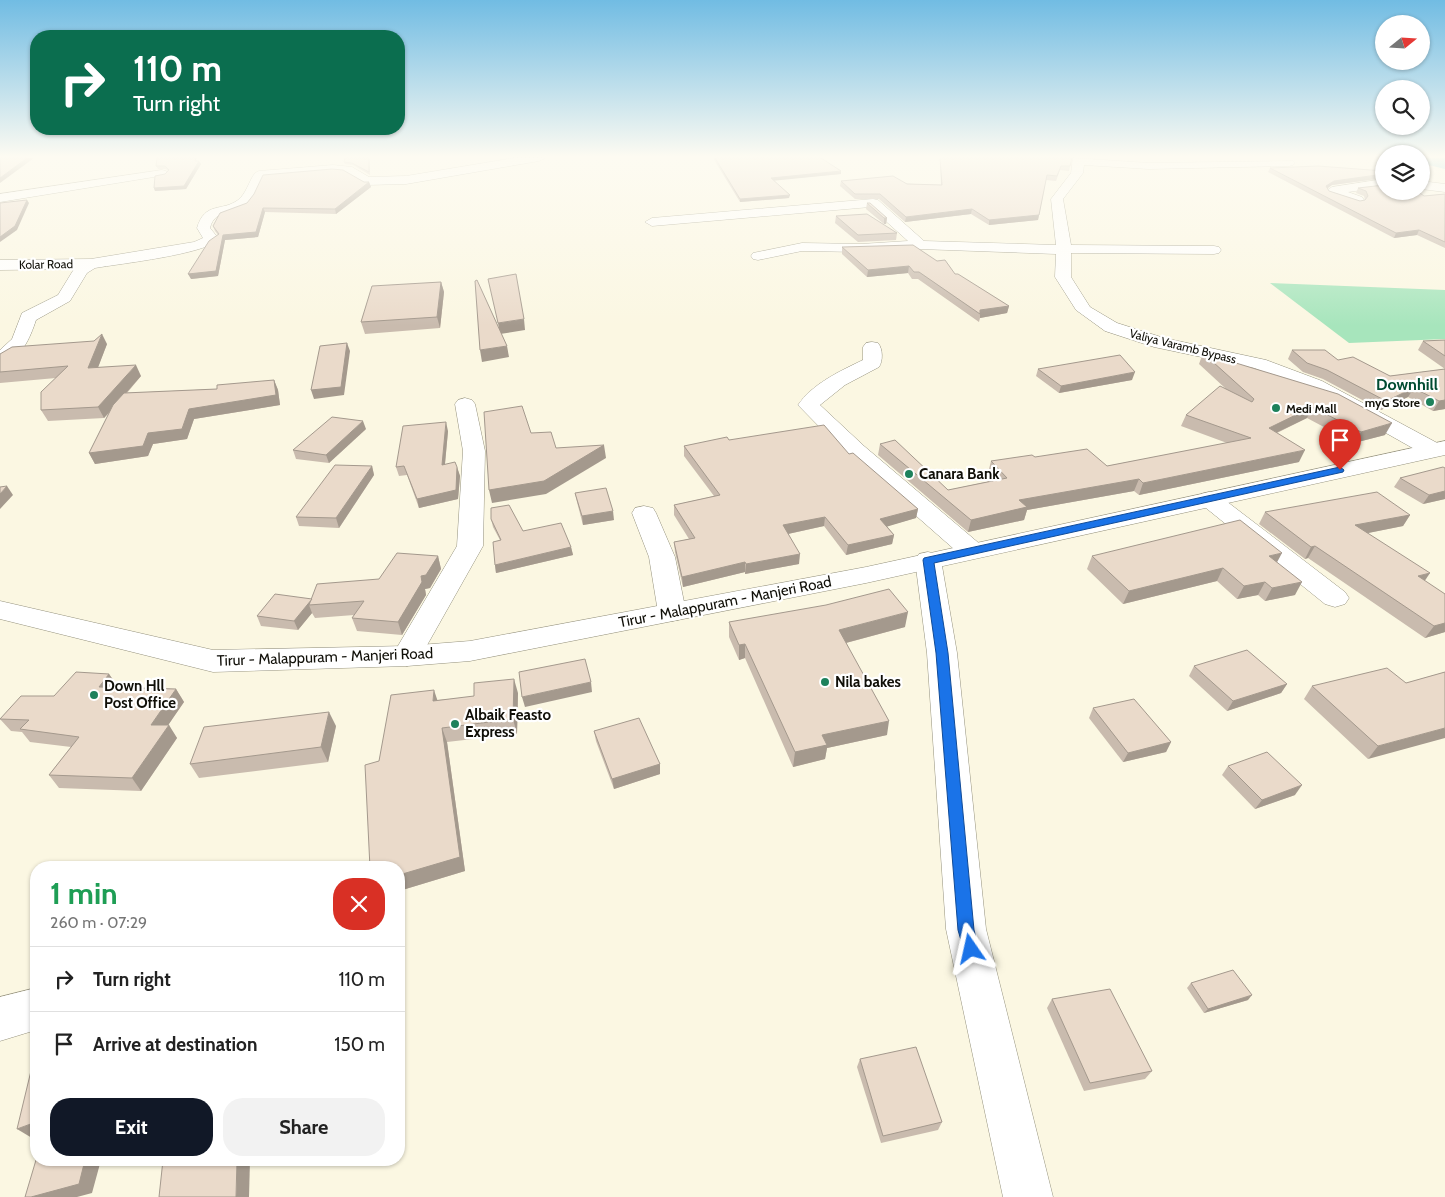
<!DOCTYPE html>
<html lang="en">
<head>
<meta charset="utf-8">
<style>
  :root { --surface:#fff; --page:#f2f2f2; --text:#222; --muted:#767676; --line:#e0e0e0; --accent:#111827 }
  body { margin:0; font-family:Cabin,sans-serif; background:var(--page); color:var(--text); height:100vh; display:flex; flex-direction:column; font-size:19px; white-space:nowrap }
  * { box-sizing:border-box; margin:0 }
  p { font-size:16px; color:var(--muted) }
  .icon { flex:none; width:28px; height:28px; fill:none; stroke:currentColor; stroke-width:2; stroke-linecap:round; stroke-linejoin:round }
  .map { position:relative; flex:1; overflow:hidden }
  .drawer { position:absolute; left:30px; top:861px; width:375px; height:305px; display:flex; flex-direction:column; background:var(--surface); border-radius:20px; box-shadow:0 1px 4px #0004 }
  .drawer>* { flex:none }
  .top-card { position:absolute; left:30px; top:30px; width:375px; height:105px; border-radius:20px; box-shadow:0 1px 4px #0004; background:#0b6e4f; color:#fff; overflow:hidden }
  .needle { width:32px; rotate:72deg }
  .controls { position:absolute; left:1375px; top:15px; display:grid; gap:10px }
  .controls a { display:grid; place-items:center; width:55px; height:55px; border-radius:50%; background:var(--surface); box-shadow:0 1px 4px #0004; font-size:25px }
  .pin { position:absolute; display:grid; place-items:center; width:42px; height:42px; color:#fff; margin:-51px -21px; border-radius:50% 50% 50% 0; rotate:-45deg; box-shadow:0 0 5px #0007 }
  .pin .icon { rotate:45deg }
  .me { position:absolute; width:55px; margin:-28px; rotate:349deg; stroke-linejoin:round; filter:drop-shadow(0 0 4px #0008) }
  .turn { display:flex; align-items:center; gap:18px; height:105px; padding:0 20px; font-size:22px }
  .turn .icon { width:65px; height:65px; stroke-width:2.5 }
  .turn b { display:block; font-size:35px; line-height:42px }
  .round { display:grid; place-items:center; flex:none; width:52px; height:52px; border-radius:20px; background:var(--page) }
  .head { display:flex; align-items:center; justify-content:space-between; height:85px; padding:0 20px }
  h1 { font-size:30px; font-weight:800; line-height:38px; color:#1e9e55 }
  .action { display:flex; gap:10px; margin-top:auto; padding:10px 20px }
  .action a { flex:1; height:58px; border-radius:20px; background:var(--accent); color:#fff; font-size:20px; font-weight:800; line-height:58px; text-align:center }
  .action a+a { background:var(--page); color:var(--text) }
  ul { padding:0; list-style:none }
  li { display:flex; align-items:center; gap:15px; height:65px; padding:0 20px; border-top:1px solid var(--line) }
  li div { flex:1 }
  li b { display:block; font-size:19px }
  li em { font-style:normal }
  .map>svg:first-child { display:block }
</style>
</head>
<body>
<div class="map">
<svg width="1445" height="1197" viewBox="0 0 1445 1197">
  <rect width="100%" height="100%" fill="#fbf7e2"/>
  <path fill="#a7e5bc" d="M1270,283L1445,290V339L1349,343Z"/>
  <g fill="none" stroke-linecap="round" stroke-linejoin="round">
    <path fill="#5ec8db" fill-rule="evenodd" d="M1421,158H1445V169L1421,163Z"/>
    <g stroke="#95927e" stroke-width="1">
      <g id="minor">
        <path d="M514,158H545L539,161L406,184L366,185L345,172L333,171L263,178C259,186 256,197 249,204C237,216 215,207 210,228L219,239C208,254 118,264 95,268L87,273L70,301L36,320C30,338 21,360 0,366V350L12,339L22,313L58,295L74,269L0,270V260L91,259L194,242L203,238L197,228C205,201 222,212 238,200C246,194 249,181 255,173L259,171L333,165L352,167L369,177L406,176Z"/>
        <path d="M1073,158L1149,163L1293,161L1295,163L1293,165L1289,166L1149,169L1084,165L1083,173L1063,199L1071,245L1214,246L1219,247L1221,250L1219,253L1214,254L1071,253V277L1090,307L1117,323L1164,338L1266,360L1322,381L1441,445L1444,450L1441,455L1433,457L1425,455L1308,389L1254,368L1154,347L1105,331L1076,310L1055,277L1056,254L920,249L861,252L802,251L758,260L753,259L751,256L753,253L802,243L861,244L908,241L870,207L652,226L645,222L652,218L873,199L878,200L924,241L1056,245L1051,199L1071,173Z"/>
        <path d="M162,170L166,171L168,173L166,175L0,202V194Z"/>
        <path d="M1384,179V187L1348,192L1362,197L1364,200L1362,203L1358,204L1328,194L1326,191L1332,187Z"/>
        <path d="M1421,181L1445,184V192L1421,189Z"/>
        <path d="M872,342L878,343C883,349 883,361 879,367L845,385L820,405L864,446L981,545L985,551L981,557L972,559L963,557L848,456L798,405C812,384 840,371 863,360V347L866,343Z"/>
        <path d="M465,398L472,400L475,404L485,451L483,546L417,663L407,666L397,663L392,656L457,546L463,451L455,404L458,400Z"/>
        <path d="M1209,492L1217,494L1345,592L1349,598L1345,604L1335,607L1325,604L1201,504L1197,499L1201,494Z"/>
        <path d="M644,506L653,508L656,513L675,557L686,612L682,619L672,621L662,619L658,612L649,557L632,513L635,508Z"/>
        <path d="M928,552L937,554L941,560L957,653L986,929L1053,1197H1003L946,929L927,653L915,560L919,554Z"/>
        <path d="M36,988V1030L0,1041V997Z"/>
      </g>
    </g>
    <g stroke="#95927e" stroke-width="1">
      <path id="major" d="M1445,441V455L866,583L470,661L407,666L213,672L0,619V601L213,650L407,646L470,641L866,567Z"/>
    </g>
    <use href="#minor" fill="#fff" fill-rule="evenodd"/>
    <use href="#major" fill="#fff" fill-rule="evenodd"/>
  </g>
  <g fill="#c9bbae">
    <path d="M345,158H369L370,175L353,165L345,164L344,162Z"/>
    <path d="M713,158H821L841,174L774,180L789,198L740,202Z"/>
    <path d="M940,158H1072L1069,171L1060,170L1056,181L1046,180L1038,220L989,225L971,214L905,222L879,199H855L840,186L841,181L941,185Z"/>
    <path d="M197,161L201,164L186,189L155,191L154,188L168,171L166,169H158L156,166Z"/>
    <path d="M1270,168L1384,171V178L1332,185L1327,188L1329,191L1360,201L1365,200L1364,196L1356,193L1358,188L1424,196L1445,194V248L1417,235L1394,238L1268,172Z"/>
    <path d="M343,170L364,182H369L371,187L336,214L265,212L258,237L225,240L218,276L191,279L218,235L215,231L213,226Z"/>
    <path d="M867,203L887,218L886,224H884L866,209Z"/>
    <path d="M836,216L897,233L896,240L858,242L835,223Z"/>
    <path d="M842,247L955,274L1009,306L1007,313L980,318L979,322L918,279H912L908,273L867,277L842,254Z"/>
    <path d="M441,282L444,292L440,328L365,334L361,322Z"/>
    <path d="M1445,340V369L1418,350L1423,341Z"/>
    <path d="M107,344L98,367L141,376L127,393L217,389L274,380L278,390L280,405L194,419L187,439L153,444L148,456L95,464L89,453L109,413L104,418L48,421L41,410L56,378L0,383V354Z"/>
    <path d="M1292,350L1338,360L1390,376L1445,369V409L1433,411L1408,397L1381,410L1323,379L1303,372L1288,359Z"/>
    <path d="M1203,353L1385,435L1354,443L1307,418L1277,433L1299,462L1139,495L1134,491L1027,510L1024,520L968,532L878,455L880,444L948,490L995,480L988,473L991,461L1035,457L1107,466L1227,443L1181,426L1186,415L1225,388L1199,364Z"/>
    <path d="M1038,369L1132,380L1059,393L1036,376Z"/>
    <path d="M366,429L329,463L296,459L293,450Z"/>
    <path d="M448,431L445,464L457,467L460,476L458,499L419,508L407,475L399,476L396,467Z"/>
    <path d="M729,440L849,454L918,509L916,518L887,526L894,535L892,544L846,555L824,526L788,534L799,564L745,574V572L683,587L675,552L674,542L689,539L674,515V505L714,496L684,456V446Z"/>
    <path d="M372,466L374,475L339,528L299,526L296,517Z"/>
    <path d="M1445,468V499L1423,504L1394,487L1400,478Z"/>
    <path d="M575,493L614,520L583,525L577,502Z"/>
    <path d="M1265,512L1410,515L1403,526L1368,533L1424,581L1445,594V632L1425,638L1308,558L1305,559L1259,524Z"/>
    <path d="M491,519L523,531L571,547L573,555L496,573L495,565L500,540L493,527Z"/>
    <path d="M438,556L441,569L430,588L425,589L426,595L402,635L357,631L352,618L354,615L315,618L312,613L298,630L261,626L257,616L379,579Z"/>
    <path d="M1092,556L1277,563L1295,595L1265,601L1258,595L1237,599L1217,581L1123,604L1087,569Z"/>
    <path d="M729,622L905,627L846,643L887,735L827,748L825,759L793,767L745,658L739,660L729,637Z"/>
    <path d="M1194,666L1287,684L1281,693L1227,711L1189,676Z"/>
    <path d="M1445,672L1368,759L1304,699L1312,686L1406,683Z"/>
    <path d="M109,674L118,687L176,689L184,702L168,725L177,738L141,791L59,788L49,775L71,747L30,742L22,732L11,731L0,719L54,696Z"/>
    <path d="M518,693L517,734L447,742L465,871L399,891V868L379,761L438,700Z"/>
    <path d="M1093,708L1171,742L1166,752L1123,762L1089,718Z"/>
    <path d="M336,726L328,762L199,778L190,764Z"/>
    <path d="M594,731L660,764V774L614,789L596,741Z"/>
    <path d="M1228,766L1295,795L1255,809L1222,775Z"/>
    <path d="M1191,983L1248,1000L1204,1013L1187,988Z"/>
    <path d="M1052,999L1152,1071L1145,1079L1084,1091L1047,1008Z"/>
    <path d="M860,1059L942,1122L938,1130L881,1143L857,1067Z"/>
  </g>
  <g fill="#a4998d">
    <path d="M27,158H34L0,183V178Z"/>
    <path d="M199,161L201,164L186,189L155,191L154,188Z"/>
    <path d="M841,171V174L771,181V178Z"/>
    <path d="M1384,174V178L1332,185L1324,191L1326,186L1334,181Z"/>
    <path d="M369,182L371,187L336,214L335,209Z"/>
    <path d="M790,195L789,198L740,202V199Z"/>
    <path d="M27,200L29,203L17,230L0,242V237Z"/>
    <path d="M263,208L265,212L258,237L225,240L218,276L191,279L188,274L223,235Z"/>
    <path d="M972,209L971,214L905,222L906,217Z"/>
    <path d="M1039,215L1038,220L989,225V220Z"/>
    <path d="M884,218H887L886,224H884Z"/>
    <path d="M1419,230L1417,235L1394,238L1396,233Z"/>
    <path d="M909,266L908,273L867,277L868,270Z"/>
    <path d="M441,282L444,292L440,328L437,317Z"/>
    <path d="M1009,306L1007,313L980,318V310Z"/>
    <path d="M524,319L525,330L500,334L498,323Z"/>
    <path d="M102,334L107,344L94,378L88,368Z"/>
    <path d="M347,343L350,351L344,395L314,399L311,390Z"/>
    <path d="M507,346L509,357L482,362L480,350Z"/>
    <path d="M136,365L141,376L104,418L98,407Z"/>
    <path d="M1135,372L1132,380L1059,393L1061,386Z"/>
    <path d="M274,380L278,390L280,405L194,419L187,439L153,444L148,456L95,464L89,453L148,433L189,409Z"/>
    <path d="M1414,388L1408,397L1381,410L1386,401Z"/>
    <path d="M1445,400V409L1433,411L1439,401Z"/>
    <path d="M1312,407L1307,418L1263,439L1269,428Z"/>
    <path d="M363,421L366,429L329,463L326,455Z"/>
    <path d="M446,422L448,431L444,474L442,465Z"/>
    <path d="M1392,423L1385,435L1354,443L1361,432Z"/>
    <path d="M604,445L606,458L546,494L492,503L489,490Z"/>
    <path d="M1305,450L1299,462L1139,495L1143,483Z"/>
    <path d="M372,466L374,475L339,528L336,518Z"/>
    <path d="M457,467L460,476L458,499L419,508L417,499Z"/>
    <path d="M1139,479L1134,491L1027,510L1024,520L968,532L971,520L1019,500Z"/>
    <path d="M7,486L13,495L0,509V494Z"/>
    <path d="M1445,491V499L1423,504L1429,495Z"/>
    <path d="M918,509L916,518L879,529L880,519Z"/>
    <path d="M613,511L614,520L583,525L582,516Z"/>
    <path d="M1410,515L1403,526L1348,537L1355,525Z"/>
    <path d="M825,517L824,526L783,535V525Z"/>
    <path d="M894,535L892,544L846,555L848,545Z"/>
    <path d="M1315,546L1308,558L1305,559L1311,547Z"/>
    <path d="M571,547L573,555L496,573L495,565Z"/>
    <path d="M1282,553L1275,566L1269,556Z"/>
    <path d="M800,554L799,564L745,574L746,564Z"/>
    <path d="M438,556L441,569L430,588L425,589L426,595L402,635L398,622L421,576Z"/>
    <path d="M745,562V572L683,587L682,577Z"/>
    <path d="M1223,568L1217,581L1123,604L1129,591Z"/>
    <path d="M1430,573L1422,585L1418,576Z"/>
    <path d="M1265,582L1258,595L1237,599L1244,586Z"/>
    <path d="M1302,582L1295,595L1265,601L1272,588Z"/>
    <path d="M312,599L309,605L312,613L298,630L294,621Z"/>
    <path d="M908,612L905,627L838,645L839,630Z"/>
    <path d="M1445,623V632L1425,638L1434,626Z"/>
    <path d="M745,644V658L739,660V645Z"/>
    <path d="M109,674L118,687L108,699L99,687Z"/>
    <path d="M514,679L518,693L517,734L513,719Z"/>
    <path d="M591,682L592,692L525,707L522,697Z"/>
    <path d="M1287,684L1281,693L1227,711L1233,701Z"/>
    <path d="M176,689L184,702L160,737L151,725Z"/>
    <path d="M434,690L439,705L433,701Z"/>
    <path d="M329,712L336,726L328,762L321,747Z"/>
    <path d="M889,721L887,735L827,748L825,759L793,767L795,752L822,735Z"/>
    <path d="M169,725L177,738L141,791L132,778Z"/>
    <path d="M442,728L447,742L465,871L399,891V875Z"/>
    <path d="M1445,728V738L1368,759L1378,746Z"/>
    <path d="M1171,742L1166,752L1123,762L1128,753Z"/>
    <path d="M660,764V774L614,789L612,779Z"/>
    <path d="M1302,785L1295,795L1255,809L1262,800Z"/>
    <path d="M1252,995L1248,1000L1204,1013L1208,1009Z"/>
    <path d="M36,1122V1136L32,1138L17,1129Z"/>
    <path d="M85,1160H101L92,1193L77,1197H31Z"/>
    <path d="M237,1160H250L249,1197H236Z"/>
  </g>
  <g fill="#eadaca" stroke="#a4998d">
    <path d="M0,158H27L0,178Z"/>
    <path d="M157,158H196L195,161H199L184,186L154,188L155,176L165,174L169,170L165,166H156Z"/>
    <path d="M345,158H369V172L352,163L344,162Z"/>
    <path d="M715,158H821L841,171L771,178L790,195L740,199Z"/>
    <path d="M940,158H1072L1070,166H1061L1057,176L1047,175L1039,215L989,220L972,209L906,217L880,194H855L841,181L893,176L907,184L942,185Z"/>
    <path d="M1318,166L1384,171V174L1334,181L1326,186L1329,191L1360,201L1365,200L1368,196L1366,191L1358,188L1384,185V191H1417L1424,196L1445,194V242L1419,230L1396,233L1270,168Z"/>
    <path d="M332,169L343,170L364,182H369L335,209L263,208L256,232L223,235L216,271L188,274L209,241L219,234L213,226L220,213L247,203L254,194L263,175Z"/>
    <path d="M27,200L15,226L0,237V203Z"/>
    <path d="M867,203H870L887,218H884Z"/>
    <path d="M867,214L897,233L858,235L836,216Z"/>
    <path d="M913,245L937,261L945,260L955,274H958L1009,306L980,310V314L919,272H914L909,266L868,270L842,247Z"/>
    <path d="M516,274L524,319L498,323L488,279Z"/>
    <path d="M477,280L507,346L480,350L475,281Z"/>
    <path d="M441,282L437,317L361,322L372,286Z"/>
    <path d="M102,334L88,368L136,365L98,407L41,410V392L68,366L0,372V354L12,347L94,341Z"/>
    <path d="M1445,340V356L1423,341Z"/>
    <path d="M347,343L341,387L311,390L320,346Z"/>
    <path d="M1292,350H1325L1338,360L1353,357L1390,376L1445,369V400L1439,401L1414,388L1386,401L1327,370L1307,363Z"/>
    <path d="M1203,353L1338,394L1392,423L1361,432L1312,407L1269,428L1305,450L1143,483L1139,479L1019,500L1027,507L971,520L880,444L895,440L948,490L1007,478L991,461L1032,455L1035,457L1087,449L1107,466L1251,438L1186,415L1220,386L1252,402L1254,399Z"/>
    <path d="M1120,355L1135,372L1061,386L1038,369Z"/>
    <path d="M274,380L276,395L189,409L182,429L148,433L143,446L89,453L113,405L124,393L217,389V385Z"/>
    <path d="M522,406L531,433L551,432L556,448L604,445L544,481L489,490L484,412Z"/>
    <path d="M332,417L363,421L326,455L293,450Z"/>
    <path d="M446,422L442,465L455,462L457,467L456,490L417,499L404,466L396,467L403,426Z"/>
    <path d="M824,425L849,454L853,453L918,509L880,519L894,535L848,545L825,517L783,525L800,554L746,564L745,562L682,577L674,542L695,538L674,505L720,495L684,446L727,437L729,440Z"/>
    <path d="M335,465L372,466L336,518L296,517Z"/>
    <path d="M1443,467L1445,468V491L1429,495L1400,478Z"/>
    <path d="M7,486L0,494V487Z"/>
    <path d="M606,488L613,511L582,516L575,493Z"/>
    <path d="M1377,492L1410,515L1355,525L1430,573L1418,576L1445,594V623L1434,626L1315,546L1311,547L1265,512Z"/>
    <path d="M509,505L523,531L561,523L571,547L495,565L493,542L501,540L491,519V508Z"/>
    <path d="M1240,520L1282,553L1269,556L1302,582L1272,588L1265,582L1244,586L1223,568L1129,591L1092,556Z"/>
    <path d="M397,553L438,556L426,575L421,576L422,582L398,622L352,618L364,601L309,605L317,584L379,579Z"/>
    <path d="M889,589L908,612L839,630L889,721L822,735L827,745L795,752L745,644L739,645L729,622L826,605Z"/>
    <path d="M275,594L312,599L294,621L257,616Z"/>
    <path d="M1247,650L1287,684L1233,701L1194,666Z"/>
    <path d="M585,659L591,682L522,697L519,672Z"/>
    <path d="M1387,668L1406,683L1445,672V728L1378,746L1312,686Z"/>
    <path d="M76,672L109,674L99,687L176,689L151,725H169L132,778L49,775L79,737L20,729L29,720L0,719L21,696H54Z"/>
    <path d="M514,679L513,719L442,728L460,857L399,875V868H370L365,765L379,761L391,695L434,690L433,701L474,696V683Z"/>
    <path d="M1134,699L1171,742L1128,753L1093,708Z"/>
    <path d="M329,712L321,747L190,764L204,727Z"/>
    <path d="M639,718L660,764L612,779L594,731Z"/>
    <path d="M1267,752L1302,785L1262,800L1228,766Z"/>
    <path d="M1233,970L1252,995L1208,1009L1191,983Z"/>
    <path d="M1110,989L1152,1071L1090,1083L1052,999Z"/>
    <path d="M916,1047L942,1122L883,1136L860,1059Z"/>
    <path d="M36,1050V1122L17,1129Z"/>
    <path d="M36,1160H85L79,1184L31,1197H25Z"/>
    <path d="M163,1160H237L236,1197H159Z"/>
  </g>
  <linearGradient id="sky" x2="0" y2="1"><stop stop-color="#71bce3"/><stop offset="0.48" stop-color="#fdfbf2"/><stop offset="1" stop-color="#fdfbf2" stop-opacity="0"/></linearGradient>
  <rect width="1445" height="326" fill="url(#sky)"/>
  <path fill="#1a73e8" stroke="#114b97" d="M1340,467L1344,470L1343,472L934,563L948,653L974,930L979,949L977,954L971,957L965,954L958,930L936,653L923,560L924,558Z"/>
  <g fill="#1d815b" stroke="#fff" stroke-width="2">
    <circle cx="1430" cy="402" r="5"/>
    <circle cx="1276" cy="408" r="5"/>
    <circle cx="909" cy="474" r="5"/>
    <circle cx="825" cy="682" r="5"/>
    <circle cx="94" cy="695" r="5"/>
    <circle cx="455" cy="724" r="5"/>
  </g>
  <g text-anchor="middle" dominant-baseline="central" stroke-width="4.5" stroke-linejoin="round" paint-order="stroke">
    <g font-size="12" fill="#100f08" stroke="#fff">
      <text transform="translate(46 264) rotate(-1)">Kolar Road</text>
      <text transform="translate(1183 346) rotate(14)">Valiya Varamb Bypass</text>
    </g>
    <g font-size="12" font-weight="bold" fill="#100f08" stroke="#fff" text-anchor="end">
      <text x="1420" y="402">myG Store</text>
      <text x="1286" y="408" text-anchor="start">Medi Mall</text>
    </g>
    <g font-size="15" font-weight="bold" fill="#100f08" stroke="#fff" text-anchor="start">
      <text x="919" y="474">Canara Bank</text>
      <text x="835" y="682">Nila bakes</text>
      <text x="104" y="686">Down Hll<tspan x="104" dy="17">Post Office</tspan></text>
      <text x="465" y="715">Albaik Feasto<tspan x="465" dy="17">Express</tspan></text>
    </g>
    <g font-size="15" fill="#100f08" stroke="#fff">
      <text transform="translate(725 602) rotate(-11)">Tirur - Malappuram - Manjeri Road</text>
      <text transform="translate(325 657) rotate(-2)">Tirur - Malappuram - Manjeri Road</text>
    </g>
    <g font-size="16" font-weight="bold" fill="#014c32" stroke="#fff">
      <text x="1407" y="384">Downhill</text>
    </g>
  </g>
</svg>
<div class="controls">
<a><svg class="needle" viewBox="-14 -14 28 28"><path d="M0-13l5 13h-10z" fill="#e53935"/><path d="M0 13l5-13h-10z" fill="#767676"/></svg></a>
<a><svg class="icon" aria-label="search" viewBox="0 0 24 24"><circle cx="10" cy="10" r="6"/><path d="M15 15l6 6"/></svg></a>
<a><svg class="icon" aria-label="layers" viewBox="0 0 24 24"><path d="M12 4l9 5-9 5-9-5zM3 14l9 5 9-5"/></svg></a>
</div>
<div class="pin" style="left:1340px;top:470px;background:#d93025"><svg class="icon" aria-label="arrive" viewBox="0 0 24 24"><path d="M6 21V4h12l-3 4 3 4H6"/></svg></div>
<svg class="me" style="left:971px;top:949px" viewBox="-20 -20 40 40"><path d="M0-17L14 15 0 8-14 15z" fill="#1a73e8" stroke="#fff" stroke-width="4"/></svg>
<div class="top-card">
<div class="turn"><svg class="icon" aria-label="right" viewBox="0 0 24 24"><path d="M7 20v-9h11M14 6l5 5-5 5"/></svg><div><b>110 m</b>Turn right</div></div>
</div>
<section class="drawer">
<div class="head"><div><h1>1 min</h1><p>260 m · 07:29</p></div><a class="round" style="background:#d93025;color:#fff"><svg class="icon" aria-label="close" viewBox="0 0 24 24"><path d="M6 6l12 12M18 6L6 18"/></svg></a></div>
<ul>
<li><svg class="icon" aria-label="right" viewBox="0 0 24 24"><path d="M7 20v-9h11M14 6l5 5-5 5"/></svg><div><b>Turn right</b></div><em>110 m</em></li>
<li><svg class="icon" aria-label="arrive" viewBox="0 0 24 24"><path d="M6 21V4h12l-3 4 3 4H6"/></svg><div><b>Arrive at destination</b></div><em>150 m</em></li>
</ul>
<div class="action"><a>Exit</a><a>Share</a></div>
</section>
</div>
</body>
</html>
